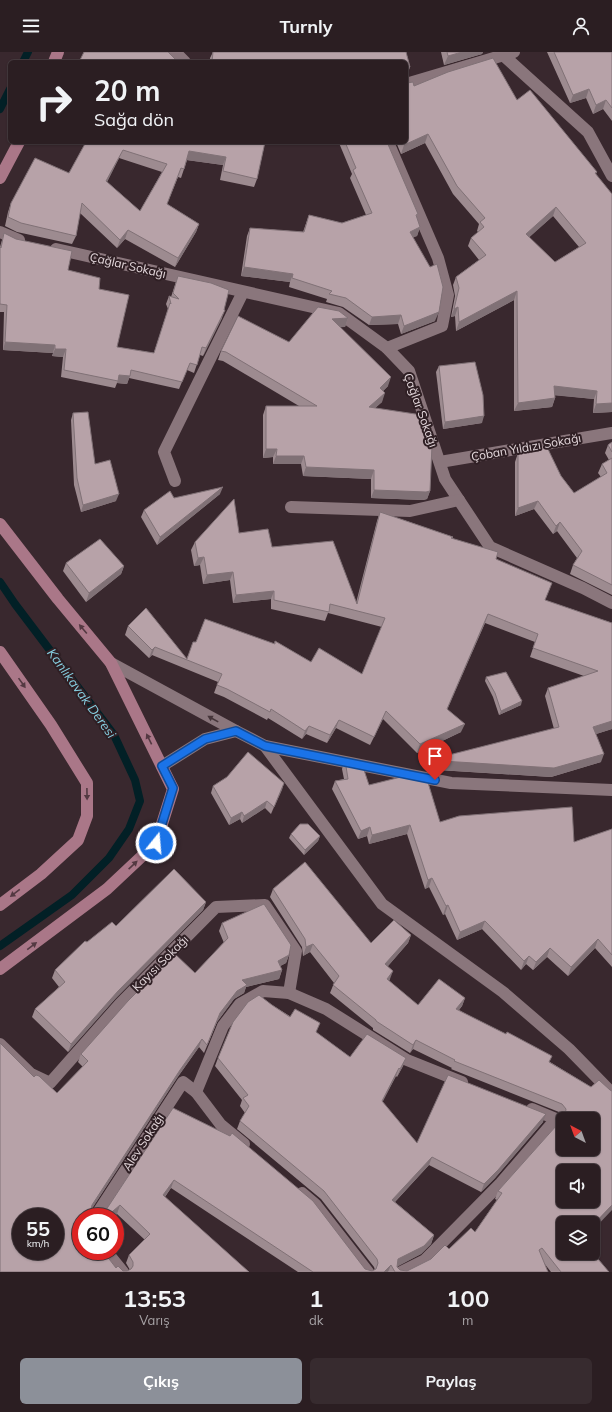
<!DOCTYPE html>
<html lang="tr">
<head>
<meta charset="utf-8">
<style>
  :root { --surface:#2b1e22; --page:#372b2f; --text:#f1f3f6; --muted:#a6a2a5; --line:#473c40; --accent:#8c9099 }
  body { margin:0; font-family:Mulish,sans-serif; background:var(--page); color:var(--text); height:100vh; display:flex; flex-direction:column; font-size:15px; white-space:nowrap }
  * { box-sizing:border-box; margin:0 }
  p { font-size:13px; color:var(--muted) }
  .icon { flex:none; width:22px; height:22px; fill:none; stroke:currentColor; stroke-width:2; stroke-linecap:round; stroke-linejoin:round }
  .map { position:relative; height:1220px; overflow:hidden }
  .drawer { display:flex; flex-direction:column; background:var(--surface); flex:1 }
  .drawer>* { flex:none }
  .guide { position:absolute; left:8px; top:8px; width:400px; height:84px; border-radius:6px; box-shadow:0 1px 3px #0004,0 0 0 1px var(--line); background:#2b1e22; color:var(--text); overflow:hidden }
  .needle { width:26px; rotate:319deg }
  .buttons { position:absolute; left:556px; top:1060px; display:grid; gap:8px }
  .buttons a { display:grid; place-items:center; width:44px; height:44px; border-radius:6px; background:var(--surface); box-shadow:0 1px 3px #0004,0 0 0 1px var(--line); font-size:20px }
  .speed { position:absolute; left:12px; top:1156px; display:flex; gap:8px; font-size:20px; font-weight:700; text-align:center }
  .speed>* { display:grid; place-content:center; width:52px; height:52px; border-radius:50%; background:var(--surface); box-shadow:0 1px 3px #0004,0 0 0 1px var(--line); line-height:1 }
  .speed small { font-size:10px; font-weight:400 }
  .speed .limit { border:6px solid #d22; background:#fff; color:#111 }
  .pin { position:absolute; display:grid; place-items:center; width:34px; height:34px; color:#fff; margin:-41px -17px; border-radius:50% 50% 50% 0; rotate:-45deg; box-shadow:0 0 4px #0007 }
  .pin .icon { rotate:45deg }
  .me { position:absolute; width:44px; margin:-22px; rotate:17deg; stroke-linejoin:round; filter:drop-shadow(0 0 3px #0008) }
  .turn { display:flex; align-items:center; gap:14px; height:84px; padding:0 20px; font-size:18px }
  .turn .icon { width:52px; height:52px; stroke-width:2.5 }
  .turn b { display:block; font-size:28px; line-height:34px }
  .eta { display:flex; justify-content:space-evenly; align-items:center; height:68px; text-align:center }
  .eta b { font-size:24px; font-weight:700; line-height:28px }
  .action { display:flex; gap:8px; margin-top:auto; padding:8px 20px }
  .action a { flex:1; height:46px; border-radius:6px; background:var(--accent); color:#fff; font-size:16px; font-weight:700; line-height:46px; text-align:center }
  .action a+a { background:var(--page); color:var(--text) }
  header { display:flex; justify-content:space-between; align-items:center; height:52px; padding:0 20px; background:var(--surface); font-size:18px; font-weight:700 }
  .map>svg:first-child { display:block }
</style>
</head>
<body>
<header><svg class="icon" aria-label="menu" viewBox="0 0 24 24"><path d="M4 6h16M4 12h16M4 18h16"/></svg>Turnly<svg class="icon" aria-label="person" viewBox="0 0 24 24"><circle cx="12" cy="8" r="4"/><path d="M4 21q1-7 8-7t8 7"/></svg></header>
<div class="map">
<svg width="612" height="1220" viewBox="0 0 612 1220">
  <rect width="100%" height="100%" fill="#39282e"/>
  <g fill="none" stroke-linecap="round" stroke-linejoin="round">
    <g stroke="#022026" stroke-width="8">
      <path d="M23,10L28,0"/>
      <path d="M0,57L10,37"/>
      <path d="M0,530L15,552L114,683L135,728L140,749L129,777L109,806L72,843L0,894"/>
    </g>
    <g stroke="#8a767c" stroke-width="12">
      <path d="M175,0L185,10"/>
      <path d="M502,0L503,3L588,80L612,124"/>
      <path d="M406,32L514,0"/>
      <path d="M0,180L19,188"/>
      <path d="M56,197L339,261L387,296L409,319L445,427L490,495L583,536L612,551"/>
      <path d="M387,296L442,274L448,243L438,206L388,90"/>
      <path d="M440,410L612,381"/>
      <path d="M175,429L164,400L243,240"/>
      <path d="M291,455L410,459L459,448"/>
      <path d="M111,611L236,679L205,687L162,714"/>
      <path d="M236,679L265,694L451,731L612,738"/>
      <path d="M265,694L382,852L503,940L569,997L612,1041"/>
      <path d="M0,992L31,1022L50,1031L120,952L216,855L265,853L296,899L289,941"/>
      <path d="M244,1092L221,1073L196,1040L223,974L240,952L263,939L289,941L326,957L407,1008L462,1030"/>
      <path d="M302,1141L315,1152L368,1220"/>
      <path d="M95,1165L183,1030L196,1040"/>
      <path d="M106,1199L123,1220"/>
      <path d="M401,1220L425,1208L501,1131L556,1067L532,1057"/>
    </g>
    <g stroke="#a78" stroke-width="12">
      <path d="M54,10L58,0"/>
      <path d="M0,126L19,90"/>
      <path d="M0,472L58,547L111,611L173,737L156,791L107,837L0,917"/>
      <path d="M0,600L51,673L87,731V764L78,788L41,822L0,853"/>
    </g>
  </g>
  <g fill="#9d8b90" fill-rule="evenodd">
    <path d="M213,0H406L410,15L406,24V10H210V6Z"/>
    <path d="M441,0H483L482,2L444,13Z"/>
    <path d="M547,0H612V69L603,57L593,62L586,46L570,51Z"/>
    <path d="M414,34L517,48L597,120L596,122L612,360L593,361L594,347L555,343V346L552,355L514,359V248L456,279L455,264L451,265L455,244L453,233L456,225L479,208L468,194L471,186L478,180L477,179L479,172L453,142L425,91L401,102L396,90H406ZM553,164L579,195L555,210L529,185Z"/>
    <path d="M86,90H265L257,127L254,135L220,128L223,113L187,108L181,126L178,125L167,152L199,172L196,180L175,215L125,187L117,196L80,161L76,184L72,192L17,180L5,174L8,160L11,151L69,121ZM119,106L162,120L140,159L107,130Z"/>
    <path d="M339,90H387L418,162L416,165L420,175L417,184L413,185L435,269L401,282L398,272L369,273L343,255L326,250L327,247L289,235L290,230L241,224L247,184L250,176L303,180L309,163L342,171L366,163L350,126L352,122L339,91Z"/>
    <path d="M4,181L68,218L99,237L117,295L154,301L168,257L166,252L169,244L171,245L178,224L222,266L203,304L200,303L194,321L187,318L179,337L129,326L127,332L117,331L115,336L61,325L63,305L52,304L53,301L3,298L4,260H0V195Z"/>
    <path d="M348,266L345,275H340L388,334L383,339L382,350L375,356L430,439L427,447L423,448L371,446V427L303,424L301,412H273V405L263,406V363L266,354H299L223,309L218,308L221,299L289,290Z"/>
    <path d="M439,314L482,371L443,377L436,320Z"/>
    <path d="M73,361L95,412L116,449L81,460L74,433L71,368Z"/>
    <path d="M612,390V543L570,522L573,513L577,506L557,479L553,482L534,457L515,464V410L518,401L561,424L574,441L601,425L598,421L602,412L609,408L605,401L608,393Z"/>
    <path d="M220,442L157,493L141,465L144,458L174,446Z"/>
    <path d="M380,460L453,485L452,487L496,507L545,548L612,571V677L596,682L601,710L551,725L438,718V713L441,705L554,677L545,644L548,636L584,624L530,605L535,590L485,571L447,657L461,680L417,701L383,667L370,693L336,676L327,691L306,682L302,687L268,666L267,668L224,645L214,641L218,630L152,603L149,606L125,583L128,574L186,607L196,590L274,592L275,589L311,610L362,622L382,575L328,561L325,569L271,557V547L233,551L230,528L203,532L200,513L194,514L191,498L195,490L239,481L272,495L356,551L377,469Z"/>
    <path d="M66,511L124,514L121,522L86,550L63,519Z"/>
    <path d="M486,625L521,653L499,663L493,645L485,629Z"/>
    <path d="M345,708L369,733L440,770L574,790L612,777V915L595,896L568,924L547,905L533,918L526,912L521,918L482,877L457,888L445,862L443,863L429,835L425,837L407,782L369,792L367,784L358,787L332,737L335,729L344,727L342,717Z"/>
    <path d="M284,731L271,762L265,756L242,771L240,767L229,773L211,741L213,734Z"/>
    <path d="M291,782L320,784L318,789L304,803L289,786Z"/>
    <path d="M273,837L371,891L411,883L408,891L387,915L390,927L389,929L418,953L465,946L462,954L459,958L550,1010L591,1035L563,1171L609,1220H551L544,1211L548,1220H298L171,1136L165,1145L249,1220H0L34,1025L57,1041L83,1015L78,1010L81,1002L195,921L224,891L219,879L222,871L289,903L286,911L280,914L282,918L279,927L246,935L244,941L234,947L217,970L204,1001L199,995L177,1026L91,1158L92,1161L98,1164L104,1161L173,1056L365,1217L372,1219L375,1218L374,1215L321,1147L237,1077L240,1069L245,1061L240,1054L242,1048L215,1014L218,1006L272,953L317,981L350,1005L406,1006L403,1014L397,1025L396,1024L382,1050L417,1091L543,1070L495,1126L481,1140L429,1113L395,1150L434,1183L431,1192L421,1202L397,1214L400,1218L407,1219L431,1207L449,1197L475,1180L497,1148L495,1147L498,1139L563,1066V1065L559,1060L451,1017L452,1016L413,997L410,1001L373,978V976L330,941L334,931L310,900L303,904L302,895L270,845ZM117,1162L145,1188L129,1203L126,1211L130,1218L127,1219H123L116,1216L81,1199V1165H113Z"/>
    <path d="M206,850L203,858L115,947L68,1000L32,965L35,957L59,935L52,926L55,918L87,890L116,874Z"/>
  </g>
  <g fill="#807176">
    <path d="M462,0H483L482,2L444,13L448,4Z"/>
    <path d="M410,15L407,24H406V17Z"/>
    <path d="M589,37L586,46L570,51L573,43Z"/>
    <path d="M606,48L603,57L593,62L596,53Z"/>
    <path d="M428,82L425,91L401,102L404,93Z"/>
    <path d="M123,98L103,138L106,129Z"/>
    <path d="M189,99L226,105L223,113L186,108Z"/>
    <path d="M556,155L553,164L523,191L526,182Z"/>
    <path d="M199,172L196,180L175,215L178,206Z"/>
    <path d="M420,175L417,184L407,188L410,180Z"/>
    <path d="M128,178L125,187L117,196L120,188Z"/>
    <path d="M244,215L293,222L290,230L241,224Z"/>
    <path d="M517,239L514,248L456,279L459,270Z"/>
    <path d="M458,255L455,264L451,265L454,257Z"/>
    <path d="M225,258L222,266L203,304L206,296Z"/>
    <path d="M439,260L435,269L401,282L404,274Z"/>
    <path d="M401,263L398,272L369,273L372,265Z"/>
    <path d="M348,266L345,275L329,276L332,267Z"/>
    <path d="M5,290L55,293L53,301L3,298Z"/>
    <path d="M55,297H66L63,305L52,304Z"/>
    <path d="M119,323L130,324L127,332L117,331Z"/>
    <path d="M391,325L388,334L377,345L380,336Z"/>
    <path d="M554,334L597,339L594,347L551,343Z"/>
    <path d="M385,341L382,350L366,364L369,355Z"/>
    <path d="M555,346L552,355L514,359L518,351Z"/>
    <path d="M612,351V360L593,361L596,352Z"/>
    <path d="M484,364L482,371L443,377L445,370Z"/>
    <path d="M266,397H277L273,405L263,406Z"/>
    <path d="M276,404H304L301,412H273Z"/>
    <path d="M306,415L374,418L371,427L303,424Z"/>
    <path d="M223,435L220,442L157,493L160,485Z"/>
    <path d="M374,438L430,439L427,447L423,448L371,446Z"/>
    <path d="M119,442L116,449L81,460L83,453Z"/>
    <path d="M538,449L534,457L515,464L518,456Z"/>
    <path d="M560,470L557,479L553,482L556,474Z"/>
    <path d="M204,505L200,513L194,514L198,506Z"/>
    <path d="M124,514L121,522L86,550L89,541Z"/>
    <path d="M233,520L230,528L203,532L207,523Z"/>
    <path d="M274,539L271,547L233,551L236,543Z"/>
    <path d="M488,562L485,571L444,665L447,657Z"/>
    <path d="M155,595L152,603L149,606L152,598Z"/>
    <path d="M522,649L521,653L499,663L501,659Z"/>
    <path d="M339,668L336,676L327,691L330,683Z"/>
    <path d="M612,669V677L590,684L593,675Z"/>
    <path d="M465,672L461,680L417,701L420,692Z"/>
    <path d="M309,674L306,682L302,687L305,679Z"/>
    <path d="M604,702L601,710L551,725L438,718L442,709Z"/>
    <path d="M284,731L282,738L271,762L274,755Z"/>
    <path d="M267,749L265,756L242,771L244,764Z"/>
    <path d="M242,760L240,767L229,773L231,766Z"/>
    <path d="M410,773L407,782L369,792L372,783Z"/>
    <path d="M370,775L367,784L358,787L361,779Z"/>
    <path d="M320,784L318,789L304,803L305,798Z"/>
    <path d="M432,826L429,835L425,837L428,828Z"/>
    <path d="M206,850L203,858L115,947L68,1000L71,992L118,939Z"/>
    <path d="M448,853L445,862L443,863L446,854Z"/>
    <path d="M485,869L482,877L457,888L460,880Z"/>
    <path d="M411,883L408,891L382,921L385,912Z"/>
    <path d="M598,887L595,896L568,924L571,915Z"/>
    <path d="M313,892L310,900L303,904L306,895Z"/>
    <path d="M550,896L547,905L533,918L536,910Z"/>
    <path d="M289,903L286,911L275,917L278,909Z"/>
    <path d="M529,904L526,912L521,918L524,909Z"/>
    <path d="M282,918L279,927L246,935L244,941L234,947L217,970L204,1001L220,961L242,928Z"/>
    <path d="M393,919L390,927L384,935L387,927Z"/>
    <path d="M465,946L462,954L453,965L456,957Z"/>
    <path d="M202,987L199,995L177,1026L89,1161L92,1153L180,1018Z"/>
    <path d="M416,988L413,997L410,1001L413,993Z"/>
    <path d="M406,1006L403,1014L397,1025L400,1017Z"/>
    <path d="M399,1016L396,1024L379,1057L382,1049Z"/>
    <path d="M546,1062L543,1070L495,1126L481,1140L484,1132Z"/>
    <path d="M432,1105L429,1113L389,1156L392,1148Z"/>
    <path d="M174,1128L171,1136L160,1151L163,1143Z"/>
    <path d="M120,1153L117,1162L113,1165H106Z"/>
    <path d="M612,1153V1158L593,1178V1173Z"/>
    <path d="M434,1183L431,1192L421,1202L395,1216L398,1207Z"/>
    <path d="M391,1213L388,1220H384Z"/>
  </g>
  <g fill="#b7a2a8" stroke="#807176" fill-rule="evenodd">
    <path d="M84,0H168L178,10H79Z"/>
    <path d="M213,0H406L410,15L406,17V10H212Z"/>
    <path d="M447,0H462L448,4Z"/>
    <path d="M554,0H612V56L606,48L596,53L589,37L573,43Z"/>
    <path d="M493,6L517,48L530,38L597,120L595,121L612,142V351L596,352L597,339L554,334L555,346L518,351L517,239L459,270L458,255L454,257L459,236L456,225L486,203L471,186L484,175L480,170L485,166L457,134L428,82L404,93L403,90H406V30L407,31L413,30L414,34L448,20ZM556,155L586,191L555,210L526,182Z"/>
    <path d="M86,90H265L257,127L223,119L226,105L189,99L184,117L181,116L167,152L199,172L178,206L128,178L120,188L82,151L76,184L21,171L8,165L11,151L35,106L69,121ZM123,98L167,112L140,159L106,129Z"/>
    <path d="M345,90H387L418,162L416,163L420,175L410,180L430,215L437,212L443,235L439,260L404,274L401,263L372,265L346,246L329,242L332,239L292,226L293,222L244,215L250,176L304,180L309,163L342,171L372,161L353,118L356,116Z"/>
    <path d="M4,181L16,187L72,199L68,218L100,226L99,237L129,243L117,295L154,301L170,251L171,252L169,244L179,247L173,241L178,224L211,231L229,238L224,258H225L206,296L202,295L197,313L190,311L182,330L131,318L130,324L119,323L118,329L64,318L66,297H55V293L5,290L7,253L0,252V195L1,196Z"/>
    <path d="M318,255L339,259L348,266L332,267L391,325L380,336L385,341L369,355L422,363L432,393L430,439L426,440L374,438V418L306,415L304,404H276L277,397H266V354H317L226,300L221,299L238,264L289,290Z"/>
    <path d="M475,310L483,343L484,364L445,370L439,314Z"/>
    <path d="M88,360L95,412L110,408L119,442L83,453L77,426L73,361Z"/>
    <path d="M612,390V400L608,393Z"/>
    <path d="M546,393L561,424L574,441L607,421L602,412L612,406V533L573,513L582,499L560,470L556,474L538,449L518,456V401Z"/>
    <path d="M223,435L160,485L144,458L170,439L174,446Z"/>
    <path d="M234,447L239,481L268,477L272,495L333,489L357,552L380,460L453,485L451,486L498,500L496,507L552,531L545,548L612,571V669L593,675L604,702L554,716L442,709L441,705L559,675L548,636L598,619L533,596L538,582L488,562L447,657L465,672L420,692L386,659L374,685L339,668L330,683L309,674L305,679L271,657L270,660L227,637L217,633L222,622L155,595L152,598L128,574L146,556L187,607L193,590H196L205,567L275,592V589L311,610L319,596L362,622L385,566L330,552L329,560L274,548V539L236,543L233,520L207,523L204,505L198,506L195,490Z"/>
    <path d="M100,487L124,514L89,541L66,511Z"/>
    <path d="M506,620L522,649L501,659L495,641L486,625Z"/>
    <path d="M248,700L284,731L274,755L267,749L244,764L242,760L231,766L213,734L227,725Z"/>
    <path d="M345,708L362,712L369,733L413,722L426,724L440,770L459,764L572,755L574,790L612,777V903L598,887L571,915L550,896L536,910L529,904L524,909L485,869L460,880L448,853L446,854L432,826L428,828L410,773L372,783L370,775L361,779L335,729L348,727Z"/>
    <path d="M300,772H308L320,784L305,798L291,782Z"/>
    <path d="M305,810L371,891L394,868L411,883L385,912L393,919L387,927L418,953L439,927L465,946L456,957L506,982L507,980L552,1004L549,1010L591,1035L599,1028L610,1038L612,1039V1153L593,1173V1171H563V1201H593L609,1220H561L542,1196L539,1198L548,1220H395L391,1213L384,1220H313L174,1128L163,1143L249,1220H0V991L34,1025L36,1023L39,1024L57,1041L88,1009L81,1002L128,949L175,902L195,921L228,886L222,871L264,852L291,893L289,903L278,909L282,918L242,928L247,933L237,939L220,961L207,993L202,987L180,1018L92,1153L91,1157L92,1161L98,1164L104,1161L173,1056L230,1084L232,1081L313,1149L365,1217L372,1219L376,1217L378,1211L377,1207L324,1139L240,1069L249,1054L243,1046L248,1043L218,1006L233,970L248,950L259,943L272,953L290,965L295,957L320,971L316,980L350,1005L367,982L406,1006L400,1017L399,1016L382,1049L417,1091L448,1023L546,1062L498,1118L484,1132L432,1105L392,1148L434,1183L424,1194L398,1207L397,1215L400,1218L407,1219L431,1207L445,1193L449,1197L471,1176L475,1180L502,1141L498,1139L565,1064L566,1057L562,1052L454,1009L455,1008L416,988L413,993L376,969V968L333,933L339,924L313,892L306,895L305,887L273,837ZM563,1067H593V1097H563ZM563,1119H593V1149H563ZM120,1153L150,1182L129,1203L133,1210V1214L131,1217L127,1219H123L118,1214L116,1216L103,1199H81V1165H106ZM21,1165H55V1199H21Z"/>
    <path d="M174,817L206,850L118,939L71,992L35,957L65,930L55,918L85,889L87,890L112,870L116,874Z"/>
  </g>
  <defs><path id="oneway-solid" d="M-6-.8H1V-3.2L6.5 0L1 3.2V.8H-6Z"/></defs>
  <g fill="#543942">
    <use href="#oneway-solid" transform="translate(83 577) rotate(-130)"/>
    <use href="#oneway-solid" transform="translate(22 631) rotate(55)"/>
    <use href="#oneway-solid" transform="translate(149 687) rotate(-116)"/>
    <use href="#oneway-solid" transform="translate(87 742) rotate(89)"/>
    <use href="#oneway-solid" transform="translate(133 813) rotate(-43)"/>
    <use href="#oneway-solid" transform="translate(15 841) rotate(143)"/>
    <use href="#oneway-solid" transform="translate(32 894) rotate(-37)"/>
  </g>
  <use fill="#46353a" href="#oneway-solid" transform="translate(213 667) rotate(-151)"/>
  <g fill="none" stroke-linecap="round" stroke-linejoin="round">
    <g stroke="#114b97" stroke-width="10">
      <path id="route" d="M156,791L173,736L162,714L205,687L236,679L265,694L435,728"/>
    </g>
    <use href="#route" stroke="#1a73e8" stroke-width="7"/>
  </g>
  <g text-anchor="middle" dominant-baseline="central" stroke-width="4" stroke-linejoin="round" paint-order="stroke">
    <g font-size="12" fill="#e3d7db" stroke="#2f1f24">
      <text transform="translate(128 213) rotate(13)">Çağlar Sokağı</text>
      <text transform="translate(421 358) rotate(70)">Çağlar Sokağı</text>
      <text transform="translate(526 395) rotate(-10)">Çoban Yıldızı Sokağı</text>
      <text transform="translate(160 911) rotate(-45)">Kayısı Sokağı</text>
      <text transform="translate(143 1090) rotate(-57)">Alev Sokağı</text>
    </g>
    <g font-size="13" font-style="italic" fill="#87d0e2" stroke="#2f1f24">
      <text transform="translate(82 641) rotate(54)">Kanlıkavak Deresi</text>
    </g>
  </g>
</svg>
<div class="buttons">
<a><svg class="needle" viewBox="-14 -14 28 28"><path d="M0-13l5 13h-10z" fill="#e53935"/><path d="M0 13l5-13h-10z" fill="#a6a2a5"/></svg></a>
<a><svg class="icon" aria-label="sound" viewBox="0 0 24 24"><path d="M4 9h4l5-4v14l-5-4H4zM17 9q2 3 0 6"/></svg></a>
<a><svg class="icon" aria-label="layers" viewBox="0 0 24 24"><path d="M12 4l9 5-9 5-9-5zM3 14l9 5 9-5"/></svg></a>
</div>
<div class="speed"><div>55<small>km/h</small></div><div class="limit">60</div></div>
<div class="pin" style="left:435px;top:728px;background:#d93025"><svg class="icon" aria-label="arrive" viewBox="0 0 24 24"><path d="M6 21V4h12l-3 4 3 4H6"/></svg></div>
<svg class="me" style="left:156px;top:791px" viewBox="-20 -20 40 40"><circle r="17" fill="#1a73e8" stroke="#fff" stroke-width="3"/><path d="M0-11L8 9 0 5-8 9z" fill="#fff"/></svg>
<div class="guide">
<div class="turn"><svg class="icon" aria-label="right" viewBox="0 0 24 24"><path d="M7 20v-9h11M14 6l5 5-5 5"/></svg><div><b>20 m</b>Sağa dön</div></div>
</div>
</div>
<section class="drawer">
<div class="eta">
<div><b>13:53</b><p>Varış</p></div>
<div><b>1</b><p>dk</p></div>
<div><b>100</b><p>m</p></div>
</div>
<div class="action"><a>Çıkış</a><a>Paylaş</a></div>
</section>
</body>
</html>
